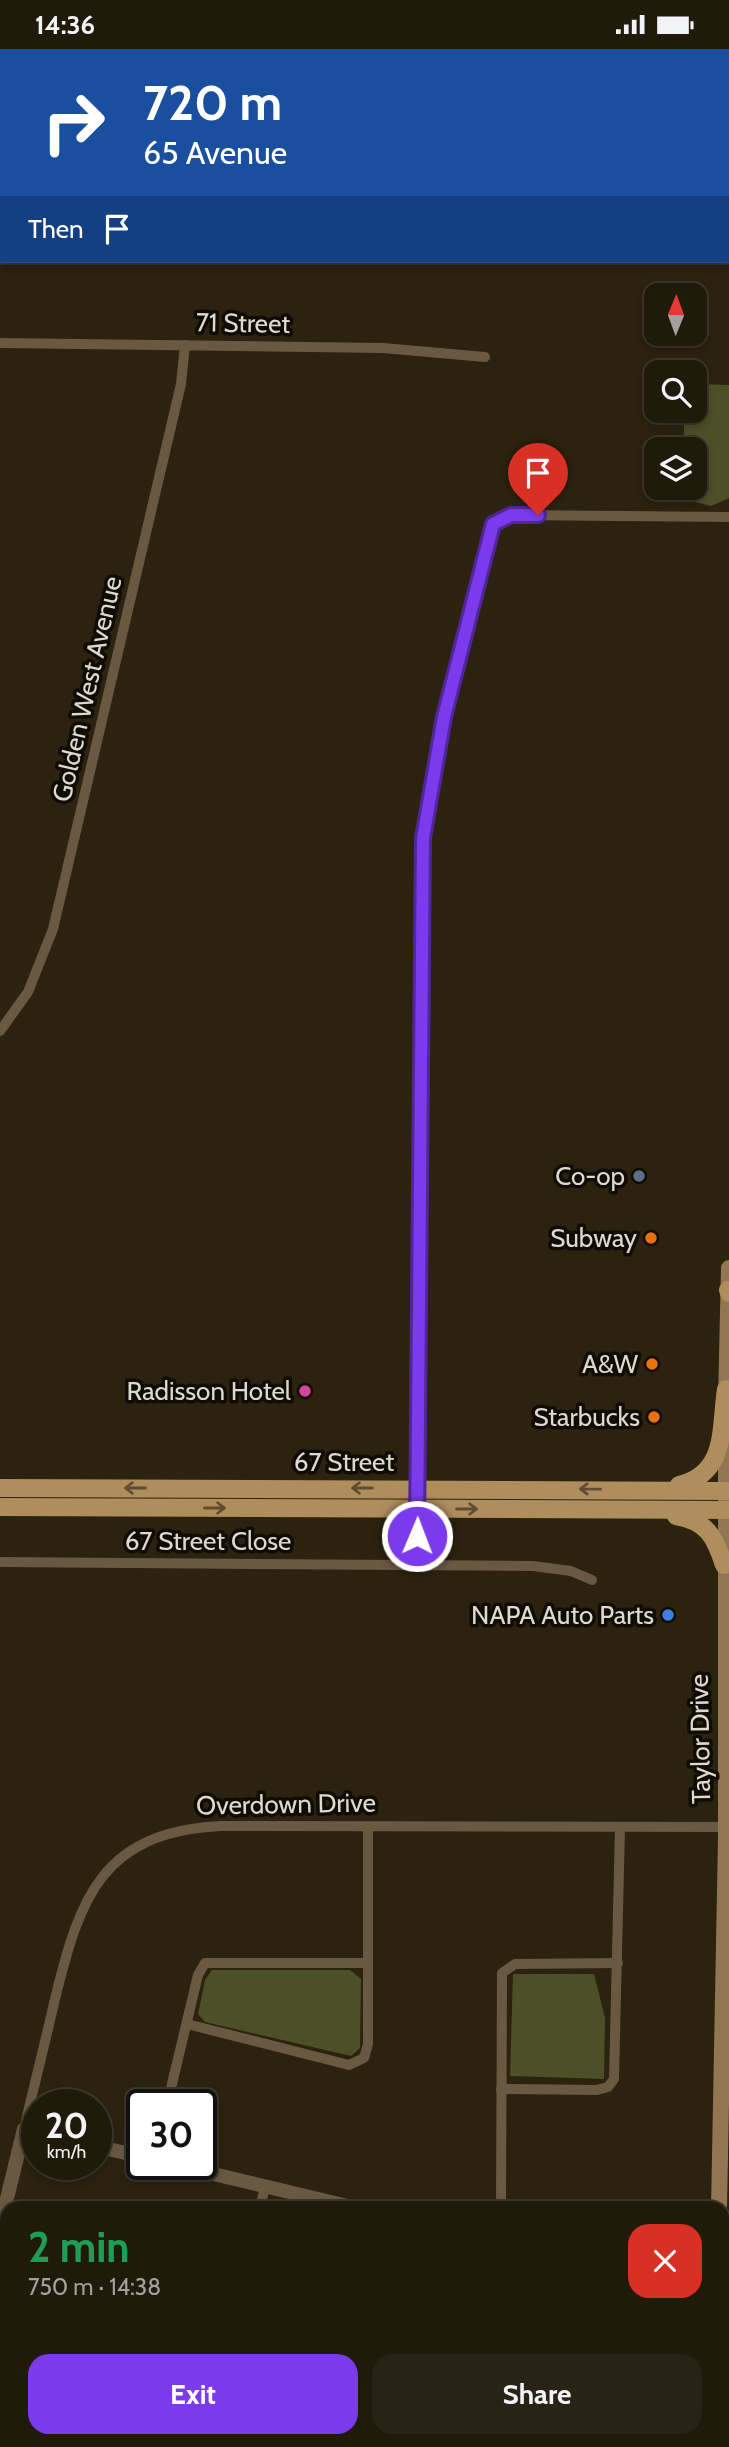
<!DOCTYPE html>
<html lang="en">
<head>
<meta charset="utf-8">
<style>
  :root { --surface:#201a0b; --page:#282314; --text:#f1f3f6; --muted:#a2a19d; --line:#3d382c; --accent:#7c3aed }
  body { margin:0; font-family:Cabin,sans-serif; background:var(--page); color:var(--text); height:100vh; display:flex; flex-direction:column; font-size:26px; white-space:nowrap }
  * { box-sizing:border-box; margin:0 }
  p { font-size:23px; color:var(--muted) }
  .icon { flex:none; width:38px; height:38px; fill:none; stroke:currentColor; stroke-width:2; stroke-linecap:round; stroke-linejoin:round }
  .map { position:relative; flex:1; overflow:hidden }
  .side { position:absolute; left:0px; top:2152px; width:730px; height:247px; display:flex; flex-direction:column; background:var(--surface); border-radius:21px 21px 0 0; box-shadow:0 4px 10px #0003,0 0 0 2px var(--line) }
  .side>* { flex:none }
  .banner { position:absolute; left:0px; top:0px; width:730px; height:214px; box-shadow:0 4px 10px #0003,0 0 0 2px var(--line); background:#1a4fa0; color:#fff; overflow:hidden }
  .needle { width:46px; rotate:1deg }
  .fabs { position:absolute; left:644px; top:234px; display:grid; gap:14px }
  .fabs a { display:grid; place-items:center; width:63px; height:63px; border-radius:14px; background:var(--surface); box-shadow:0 4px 10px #0003,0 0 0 2px var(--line); font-size:35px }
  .speed { position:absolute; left:21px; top:2040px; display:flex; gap:14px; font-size:35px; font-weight:700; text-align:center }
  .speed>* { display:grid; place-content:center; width:91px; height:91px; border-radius:50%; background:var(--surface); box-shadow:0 4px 10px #0003,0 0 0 2px var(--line); line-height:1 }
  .speed small { font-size:18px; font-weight:400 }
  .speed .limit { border:4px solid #111; border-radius:10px; background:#fff; color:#111 }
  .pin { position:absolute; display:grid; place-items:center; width:60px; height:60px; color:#fff; margin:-72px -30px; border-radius:50% 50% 50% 0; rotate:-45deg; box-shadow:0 0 7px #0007 }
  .pin .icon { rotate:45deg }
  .me { position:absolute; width:77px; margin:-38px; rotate:1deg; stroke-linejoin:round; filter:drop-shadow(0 0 5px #0008) }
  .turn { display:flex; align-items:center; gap:24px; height:147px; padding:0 28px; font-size:32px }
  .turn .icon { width:91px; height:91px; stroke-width:2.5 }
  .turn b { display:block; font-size:49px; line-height:60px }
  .then { display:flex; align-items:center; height:66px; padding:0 28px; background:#0003; gap:14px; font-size:26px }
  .round { display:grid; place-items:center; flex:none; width:74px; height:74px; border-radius:21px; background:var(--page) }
  .overview { display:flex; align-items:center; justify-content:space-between; height:119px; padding:0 28px }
  h1 { font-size:42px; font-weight:700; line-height:52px; color:#1e9e55 }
  .action { display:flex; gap:14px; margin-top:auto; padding:14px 28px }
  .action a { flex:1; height:80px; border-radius:21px; background:var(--accent); color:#fff; font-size:28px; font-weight:700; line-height:80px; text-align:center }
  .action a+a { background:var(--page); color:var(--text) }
  .status { display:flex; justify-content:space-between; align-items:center; height:49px; padding:0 35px; background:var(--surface); direction:ltr }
  .status svg { height:19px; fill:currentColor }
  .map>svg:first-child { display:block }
</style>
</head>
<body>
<div class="status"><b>14:36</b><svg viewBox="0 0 49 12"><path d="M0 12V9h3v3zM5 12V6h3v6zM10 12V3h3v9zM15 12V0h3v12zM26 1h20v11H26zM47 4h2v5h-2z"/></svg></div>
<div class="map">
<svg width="729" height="2398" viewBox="0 0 729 2398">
  <rect width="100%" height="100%" fill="#2b220f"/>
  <g fill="#4b5027">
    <path d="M695,335L729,336V449L711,457L683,450V439H695V401H684V362H695Z"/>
    <path d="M212,1921H350L361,1930L360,1999L351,2007L205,1973L198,1965L205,1931Z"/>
    <path d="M513,1925H594L605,1969L604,2030L510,2027Z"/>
    <path d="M355,2392H584L583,2398H354Z"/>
  </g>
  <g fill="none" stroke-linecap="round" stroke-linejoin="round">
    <g stroke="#6a5942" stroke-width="10">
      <path d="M387,0V2"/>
      <path d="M449,0V2"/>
      <path d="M98,2L104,0"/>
      <path d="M246,2V0"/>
      <path d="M575,2L578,0"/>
      <path d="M0,14H2"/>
      <path d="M0,294L383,299L485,308"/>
      <path d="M0,982L28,943L53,880L181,335L185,296"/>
      <path d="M0,1513L533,1517L571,1522L592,1531"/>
      <path d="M416,1516L423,789L444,668L493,475L511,466L729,468"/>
      <path d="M187,1975L349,2016L364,2009L368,1995V1779"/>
      <path d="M501,2040L597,2041L608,2038L614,2030L620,1778"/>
      <path d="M167,2056L198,1926L205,1914H368"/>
      <path d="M24,2080C34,2037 45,1994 55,1950C80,1848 102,1783 221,1777L726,1778"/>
      <path d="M260,2160L265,2137"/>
      <path d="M501,2160L502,1924L515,1915L618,1914"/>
      <path d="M85,2398L87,2392"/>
      <path d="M340,2398L341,2392"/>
      <path d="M596,2398V2392"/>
    </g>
    <g stroke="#6a5942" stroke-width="14">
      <path d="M96,2097L142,2108"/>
      <path d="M176,2116L360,2160"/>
      <path d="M0,2178L24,2080L37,2083"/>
      <path d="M723,2180H729"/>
    </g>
    <g stroke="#927652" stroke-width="16">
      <path d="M726,1352L729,1219"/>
      <path d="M719,2160L726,1789V1385"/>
      <path d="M717,2398V2392"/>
    </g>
    <g stroke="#b08d5d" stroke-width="18">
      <path d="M728,1241L729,1244"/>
      <path d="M679,1436C727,1424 720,1381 726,1340"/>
      <path d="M0,1439L729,1442"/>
      <path d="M0,1458L729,1461"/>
      <path d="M676,1467C707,1472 715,1488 724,1516"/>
    </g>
  </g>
  <defs><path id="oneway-shaft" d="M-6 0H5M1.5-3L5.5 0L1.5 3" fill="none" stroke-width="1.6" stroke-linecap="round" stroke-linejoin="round" transform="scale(1.75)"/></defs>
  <g stroke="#604c31">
    <use href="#oneway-shaft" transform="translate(135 1439) rotate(-180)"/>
    <use href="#oneway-shaft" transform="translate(362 1439) rotate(-180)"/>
    <use href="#oneway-shaft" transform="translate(590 1440) rotate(-179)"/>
    <use href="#oneway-shaft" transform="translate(215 1459)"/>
    <use href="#oneway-shaft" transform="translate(467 1460)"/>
  </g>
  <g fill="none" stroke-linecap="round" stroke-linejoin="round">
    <g stroke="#51269a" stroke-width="18">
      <path id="route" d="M417,1487L423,789L444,668L493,475L511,466H538"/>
    </g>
    <use href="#route" stroke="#7c3aed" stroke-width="12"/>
  </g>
  <circle fill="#5c6f8a" stroke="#100c05" stroke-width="2.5" cx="639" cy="1127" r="7"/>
  <g fill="#e8710a" stroke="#100c05" stroke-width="2.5">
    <circle cx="651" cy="1189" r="7"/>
    <circle cx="652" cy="1315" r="7"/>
    <circle cx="654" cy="1368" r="7"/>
  </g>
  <circle fill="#d1479c" stroke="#100c05" stroke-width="2.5" cx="305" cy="1342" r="7"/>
  <circle fill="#3f7fe0" stroke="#100c05" stroke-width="2.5" cx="668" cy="1566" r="7"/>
  <g text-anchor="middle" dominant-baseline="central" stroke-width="7" stroke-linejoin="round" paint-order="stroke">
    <g font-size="26" fill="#ded9cd" stroke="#100c05">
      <text transform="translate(243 274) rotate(1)">71 Street</text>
      <text transform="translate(87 640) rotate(-77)">Golden West Avenue</text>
      <text x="344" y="1413">67 Street</text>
      <text x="208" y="1492">67 Street Close</text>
      <text transform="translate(700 1690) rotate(-91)">Taylor Drive</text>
      <text transform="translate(286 1755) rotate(-1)">Overdown Drive</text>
    </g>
    <g font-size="26" fill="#ded9cd" stroke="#100c05" text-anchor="end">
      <text x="625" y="1127">Co-op</text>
      <text x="637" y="1189">Subway</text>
      <text x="638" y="1315">A&amp;W</text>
      <text x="291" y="1342">Radisson Hotel</text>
      <text x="640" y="1368">Starbucks</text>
      <text x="654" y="1566">NAPA Auto Parts</text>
    </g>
  </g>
</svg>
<div class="fabs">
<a><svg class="needle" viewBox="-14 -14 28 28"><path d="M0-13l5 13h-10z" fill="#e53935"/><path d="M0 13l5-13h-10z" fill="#a2a19d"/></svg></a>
<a><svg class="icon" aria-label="search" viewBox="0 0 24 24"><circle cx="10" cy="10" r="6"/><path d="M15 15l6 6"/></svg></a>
<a><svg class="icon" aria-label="layers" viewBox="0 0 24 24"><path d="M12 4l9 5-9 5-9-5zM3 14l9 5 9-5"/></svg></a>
</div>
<div class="speed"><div>20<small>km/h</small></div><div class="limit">30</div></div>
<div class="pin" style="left:538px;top:466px;background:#d93025"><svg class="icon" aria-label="arrive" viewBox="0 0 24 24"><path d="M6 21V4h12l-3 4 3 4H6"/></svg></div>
<svg class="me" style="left:417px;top:1487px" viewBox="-20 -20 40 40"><circle r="17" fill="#7c3aed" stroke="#fff" stroke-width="3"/><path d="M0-11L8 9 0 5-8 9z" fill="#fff"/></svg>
<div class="banner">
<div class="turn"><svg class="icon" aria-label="right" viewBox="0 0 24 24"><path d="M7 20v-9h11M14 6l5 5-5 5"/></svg><div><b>720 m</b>65 Avenue</div></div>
<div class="then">Then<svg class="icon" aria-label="arrive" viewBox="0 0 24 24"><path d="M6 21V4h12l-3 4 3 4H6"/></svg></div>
</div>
<section class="side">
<div class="overview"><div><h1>2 min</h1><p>750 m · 14:38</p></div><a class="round" style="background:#d93025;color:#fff"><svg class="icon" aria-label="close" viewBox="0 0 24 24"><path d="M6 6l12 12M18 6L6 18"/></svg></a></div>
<div class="action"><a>Exit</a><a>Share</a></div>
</section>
</div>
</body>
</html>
